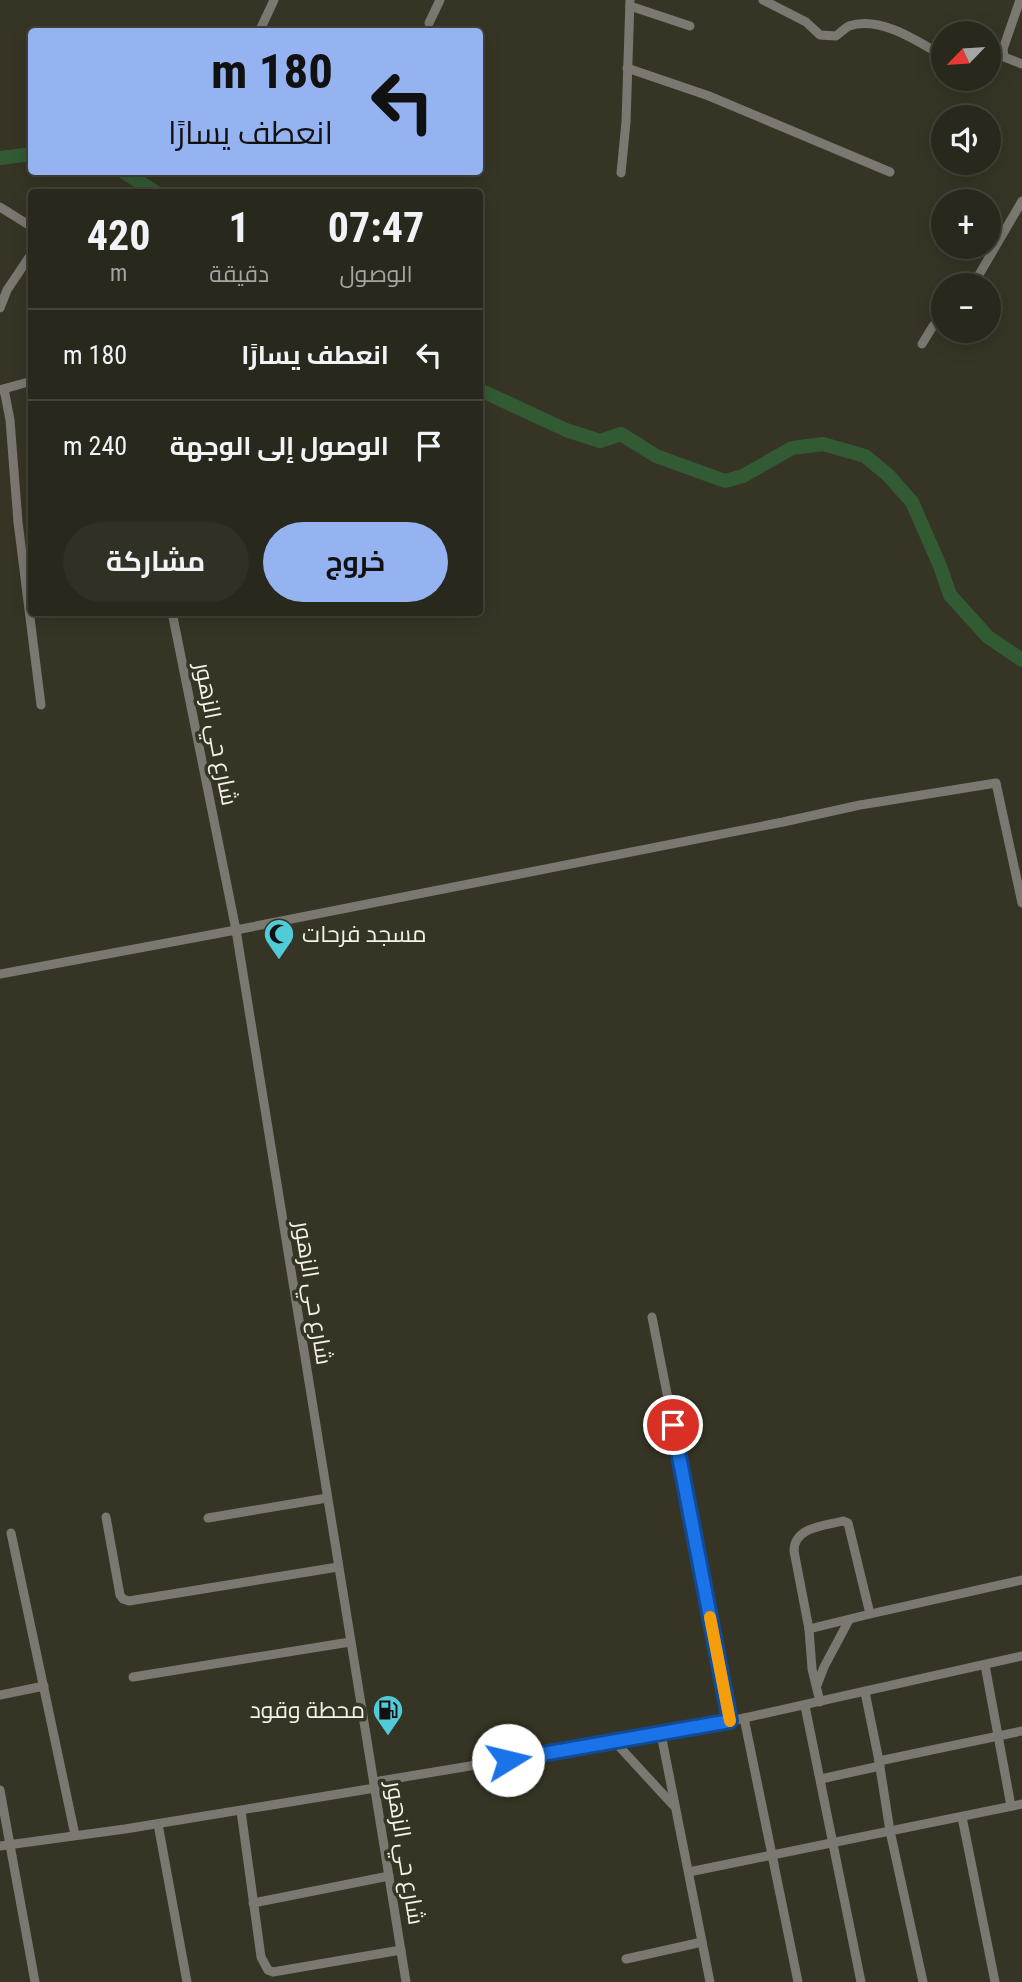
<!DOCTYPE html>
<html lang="ar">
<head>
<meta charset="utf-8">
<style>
  :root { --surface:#28281c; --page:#303025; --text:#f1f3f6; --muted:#a5a6a3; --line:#44443b; --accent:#95b2f1 }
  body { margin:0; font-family:"Roboto Condensed",Cairo,sans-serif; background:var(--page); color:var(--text); direction:rtl; height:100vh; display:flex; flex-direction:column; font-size:26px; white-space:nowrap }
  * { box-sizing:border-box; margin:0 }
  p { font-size:23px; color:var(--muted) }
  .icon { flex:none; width:38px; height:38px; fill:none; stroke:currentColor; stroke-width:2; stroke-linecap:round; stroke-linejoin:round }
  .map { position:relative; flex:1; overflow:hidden; direction:ltr }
  .panel { position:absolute; left:28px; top:189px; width:455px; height:427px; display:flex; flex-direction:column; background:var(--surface); border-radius:7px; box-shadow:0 4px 18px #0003,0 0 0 2px var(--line); direction:rtl }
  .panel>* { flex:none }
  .hud { position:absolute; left:28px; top:28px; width:455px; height:147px; border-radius:7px; box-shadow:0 4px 18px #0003,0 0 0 2px var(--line); direction:rtl; background:#95b2f1; color:#111; overflow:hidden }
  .needle { width:46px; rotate:245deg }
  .fabs { position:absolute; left:931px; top:21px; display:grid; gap:14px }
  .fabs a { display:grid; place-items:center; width:70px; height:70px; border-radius:50%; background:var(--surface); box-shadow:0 4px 18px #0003,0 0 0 2px var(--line); font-size:35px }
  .pin { position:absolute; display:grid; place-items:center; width:60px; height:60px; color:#fff; margin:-30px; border:4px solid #fff; border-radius:50%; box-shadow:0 2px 7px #0007 }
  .me { position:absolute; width:77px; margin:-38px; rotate:81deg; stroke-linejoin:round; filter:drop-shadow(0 0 5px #0008) }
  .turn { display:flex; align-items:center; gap:24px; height:147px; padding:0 35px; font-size:32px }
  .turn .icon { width:91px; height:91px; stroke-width:2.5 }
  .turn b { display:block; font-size:49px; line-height:60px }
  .eta { display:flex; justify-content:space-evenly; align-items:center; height:119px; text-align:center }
  .eta b { font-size:42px; font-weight:700; line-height:49px }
  .action { display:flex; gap:14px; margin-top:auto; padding:14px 35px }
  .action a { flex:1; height:80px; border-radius:42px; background:var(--accent); color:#111; font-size:28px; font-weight:700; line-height:80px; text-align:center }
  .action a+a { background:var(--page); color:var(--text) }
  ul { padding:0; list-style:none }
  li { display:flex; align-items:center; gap:21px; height:91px; padding:0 35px; border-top:2px solid var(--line) }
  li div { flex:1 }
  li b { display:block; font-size:26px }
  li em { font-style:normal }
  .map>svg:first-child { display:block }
</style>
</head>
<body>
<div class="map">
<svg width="1022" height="1982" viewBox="0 0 1022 1982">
  <rect width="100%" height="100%" fill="#363525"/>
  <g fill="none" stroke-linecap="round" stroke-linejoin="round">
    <g stroke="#325b34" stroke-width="14">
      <path d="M0,158L32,154"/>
      <path d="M124,172L155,192"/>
      <path d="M480,390L566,430L600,441L621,434L656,456L725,481L743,476L792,448L823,444L865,456L888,475L912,502L940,566L950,595L988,637L1022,660"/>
    </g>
    <g stroke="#7c7871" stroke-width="9">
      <path d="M763,0L806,22L820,35L836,36C840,33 845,28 849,26C880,15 919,42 943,56"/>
      <path d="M1020,0L1003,49L1004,57L1022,64"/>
      <path d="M630,6L690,26"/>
      <path d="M429,23L440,0"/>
      <path d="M259,32L274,0"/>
      <path d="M989,57L1003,53"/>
      <path d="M627,68L709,96L890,172"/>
      <path d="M621,173L626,122L630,0"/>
      <path d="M0,207L32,227"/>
      <path d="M973,285L1022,201"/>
      <path d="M0,308L7,290L32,253"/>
      <path d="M922,344L933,326L943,317"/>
      <path d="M4,389L10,420L18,522L41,705"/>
      <path d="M0,390L32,381"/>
      <path d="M172,612L236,930L406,1982"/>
      <path d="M0,974L236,930L783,822L860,805L996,783L1022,903"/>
      <path d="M652,1317L731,1721"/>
      <path d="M106,1517L120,1595L123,1599L129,1601L338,1567"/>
      <path d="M208,1518L327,1498"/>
      <path d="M11,1533L75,1835"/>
      <path d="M809,1629L870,1614L1022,1580"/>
      <path d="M985,1665L1011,1806"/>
      <path d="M133,1677L350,1642"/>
      <path d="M817,1685L824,1667L849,1620"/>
      <path d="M865,1692L879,1761L890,1831L923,1982"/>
      <path d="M0,1695L44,1686"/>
      <path d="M820,1702L812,1669L809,1629L794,1551C794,1527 824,1526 843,1521L848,1523L870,1614"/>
      <path d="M805,1706L861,1982"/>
      <path d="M744,1718L798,1982"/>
      <path d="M661,1734L710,1982"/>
      <path d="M615,1742L673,1805"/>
      <path d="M879,1761L1022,1731"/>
      <path d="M821,1779L880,1766"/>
      <path d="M374,1782L615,1742L731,1721L1022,1656"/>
      <path d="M0,1790L35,1982"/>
      <path d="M241,1811L261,1957L268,1970L273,1972L401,1950"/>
      <path d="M962,1817L995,1982"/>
      <path d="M158,1824L187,1982"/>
      <path d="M0,1846L125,1829L375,1788"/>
      <path d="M689,1872L1022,1804"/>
      <path d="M253,1903L389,1876"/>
      <path d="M626,1959L702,1942"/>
    </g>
  </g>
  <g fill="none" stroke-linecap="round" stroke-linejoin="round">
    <g stroke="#114b97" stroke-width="18">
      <path id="route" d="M508,1760L730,1721L673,1425"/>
    </g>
    <use href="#route" stroke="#1a73e8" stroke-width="12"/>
    <path stroke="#f59e0b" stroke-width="12" d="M710,1617L730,1721"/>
  </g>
  <defs>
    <g id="mosque-pin" transform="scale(1.575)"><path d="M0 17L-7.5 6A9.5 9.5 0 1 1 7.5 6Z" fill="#52cbd8" stroke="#363525"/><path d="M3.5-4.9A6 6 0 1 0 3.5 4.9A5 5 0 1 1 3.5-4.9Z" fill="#111"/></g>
    <g id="fuel-pin" transform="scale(1.575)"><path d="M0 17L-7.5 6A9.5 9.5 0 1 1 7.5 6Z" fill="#52cbd8" stroke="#363525"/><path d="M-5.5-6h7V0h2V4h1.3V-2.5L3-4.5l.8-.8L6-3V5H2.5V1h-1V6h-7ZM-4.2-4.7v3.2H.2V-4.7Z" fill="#111"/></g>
  </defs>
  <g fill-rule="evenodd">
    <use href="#mosque-pin" x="279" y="934"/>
    <use href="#fuel-pin" x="388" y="1710"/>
  </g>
  <g text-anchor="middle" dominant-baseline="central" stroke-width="7" stroke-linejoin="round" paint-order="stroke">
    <g font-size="23" fill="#f3f2e8" stroke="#363525">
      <text transform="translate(216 734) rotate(79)">شارع حي الزهور</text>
      <text transform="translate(313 1293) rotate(81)">شارع حي الزهور</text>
      <text transform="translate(405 1853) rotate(81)">شارع حي الزهور</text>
    </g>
    <g font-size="23" fill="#f3f2e8" stroke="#363525" text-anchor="start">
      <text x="302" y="934">مسجد فرحات</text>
      <text x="365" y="1710" text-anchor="end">محطة وقود</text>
    </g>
  </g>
</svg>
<div class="fabs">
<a><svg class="needle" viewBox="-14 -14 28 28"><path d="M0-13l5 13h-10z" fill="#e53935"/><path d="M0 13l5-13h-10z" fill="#a5a6a3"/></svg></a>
<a><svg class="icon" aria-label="sound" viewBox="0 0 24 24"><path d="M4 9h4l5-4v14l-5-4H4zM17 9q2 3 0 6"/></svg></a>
<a>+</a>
<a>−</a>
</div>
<div class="pin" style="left:673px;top:1425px;background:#d93025"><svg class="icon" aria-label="arrive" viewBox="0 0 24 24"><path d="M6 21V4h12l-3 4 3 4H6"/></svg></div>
<svg class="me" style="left:508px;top:1760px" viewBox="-20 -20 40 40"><circle r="19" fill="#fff"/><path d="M0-13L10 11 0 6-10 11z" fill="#1a73e8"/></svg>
<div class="hud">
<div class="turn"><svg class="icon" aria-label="left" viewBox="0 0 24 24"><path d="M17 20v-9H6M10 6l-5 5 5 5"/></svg><div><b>180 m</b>انعطف يسارًا</div></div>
</div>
<section class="panel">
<div class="eta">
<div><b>07:47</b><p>الوصول</p></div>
<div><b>1</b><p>دقيقة</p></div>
<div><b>420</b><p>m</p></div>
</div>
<ul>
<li><svg class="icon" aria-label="left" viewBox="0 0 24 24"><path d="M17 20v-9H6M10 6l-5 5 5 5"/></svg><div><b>انعطف يسارًا</b></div><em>180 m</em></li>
<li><svg class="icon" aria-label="arrive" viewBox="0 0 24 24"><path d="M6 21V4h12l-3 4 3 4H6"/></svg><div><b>الوصول إلى الوجهة</b></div><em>240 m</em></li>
</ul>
<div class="action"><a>خروج</a><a>مشاركة</a></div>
</section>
</div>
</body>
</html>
